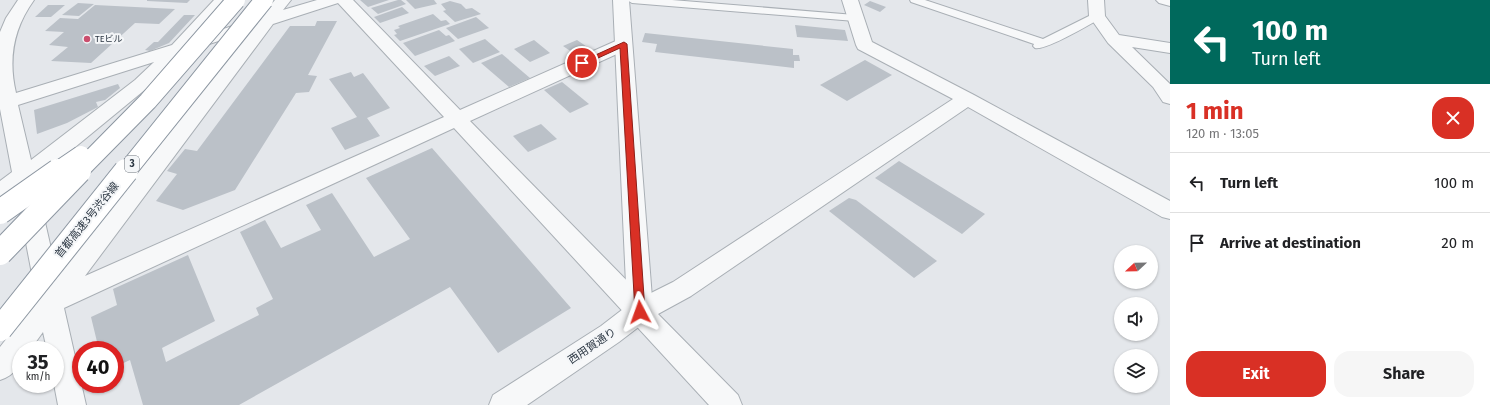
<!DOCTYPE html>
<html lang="en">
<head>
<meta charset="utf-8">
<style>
  :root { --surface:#fff; --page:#f6f6f6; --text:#202124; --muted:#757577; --line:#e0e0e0; --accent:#d93025 }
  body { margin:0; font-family:"Fira Sans","Noto Sans JP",sans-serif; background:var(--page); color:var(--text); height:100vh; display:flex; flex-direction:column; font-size:15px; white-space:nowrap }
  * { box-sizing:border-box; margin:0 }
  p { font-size:13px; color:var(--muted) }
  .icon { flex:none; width:22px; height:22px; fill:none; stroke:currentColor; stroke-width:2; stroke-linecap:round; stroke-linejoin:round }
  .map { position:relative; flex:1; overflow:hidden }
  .side { display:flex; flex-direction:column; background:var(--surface); width:320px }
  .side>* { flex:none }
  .top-card { background:#00695c; color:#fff; overflow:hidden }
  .needle { width:26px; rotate:248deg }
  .fabs { position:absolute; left:1114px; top:245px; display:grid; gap:8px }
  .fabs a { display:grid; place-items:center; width:44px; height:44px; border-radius:50%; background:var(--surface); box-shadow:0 1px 3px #0004; font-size:20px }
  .speed { position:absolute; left:12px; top:341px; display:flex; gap:8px; font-size:20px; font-weight:700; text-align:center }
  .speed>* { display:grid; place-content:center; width:52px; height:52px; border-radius:50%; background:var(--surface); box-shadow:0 1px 3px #0004; line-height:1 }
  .speed small { font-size:10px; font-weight:400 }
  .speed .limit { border:6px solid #d22; background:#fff; color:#111 }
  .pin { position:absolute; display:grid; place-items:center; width:34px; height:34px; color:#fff; margin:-17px; border:2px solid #fff; border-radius:50%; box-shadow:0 1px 4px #0007 }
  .me { position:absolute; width:44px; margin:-22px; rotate:356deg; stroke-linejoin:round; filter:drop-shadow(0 0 3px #0008) }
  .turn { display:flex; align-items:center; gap:14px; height:84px; padding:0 16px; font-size:18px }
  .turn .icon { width:52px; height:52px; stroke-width:2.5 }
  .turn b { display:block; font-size:28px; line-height:34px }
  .round { display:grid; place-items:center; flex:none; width:42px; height:42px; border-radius:16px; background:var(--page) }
  .head { display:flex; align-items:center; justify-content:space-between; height:68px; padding:0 16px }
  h1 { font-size:24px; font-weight:700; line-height:30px; color:var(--accent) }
  .primary-button { display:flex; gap:8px; margin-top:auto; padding:8px 16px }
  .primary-button a { flex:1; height:46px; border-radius:16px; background:var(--accent); color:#fff; font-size:16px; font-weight:700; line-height:46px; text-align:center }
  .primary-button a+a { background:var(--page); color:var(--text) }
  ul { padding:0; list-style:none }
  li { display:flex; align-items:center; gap:12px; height:60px; padding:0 16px; border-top:1px solid var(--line) }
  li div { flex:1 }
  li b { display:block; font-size:15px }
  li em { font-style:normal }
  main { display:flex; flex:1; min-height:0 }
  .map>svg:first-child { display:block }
</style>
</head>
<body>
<main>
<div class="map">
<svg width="1170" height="405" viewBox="0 0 1170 405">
  <rect width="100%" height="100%" fill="#e4e7eb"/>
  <g fill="#bbc1c8">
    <path d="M147,0H190L187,3L147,1Z"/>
    <path d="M360,0H389L368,7Z"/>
    <path d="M398,0H401L406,4L378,14L371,8Z"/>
    <path d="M406,0H434L437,4L415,9Z"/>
    <path d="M450,1L461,4L466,9L472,8L481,14L455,22L443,11L446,10L441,4Z"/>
    <path d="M870,1L886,7L880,12L864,5Z"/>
    <path d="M78,3L94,4L79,16L62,15Z"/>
    <path d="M48,5H65L51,17H35Z"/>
    <path d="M95,5L175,9L159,24L135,23L91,63L51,61L68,47L49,45L64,32L45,31L60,18L78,19Z"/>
    <path d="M402,7L409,13L380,23L374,17Z"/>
    <path d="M433,14L441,21L446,20L450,24L400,41L394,35L397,34L394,30L400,28L398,26Z"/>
    <path d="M184,15H195L169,43L150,51L145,50L154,42H158Z"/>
    <path d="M476,17L489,28L458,39L446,28Z"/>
    <path d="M317,21H337L308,75L317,76L309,92L296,93L235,190L183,210L156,201L177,174L167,171L185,149L197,151L290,26H315Z"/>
    <path d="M795,25L845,30L848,41L797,37Z"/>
    <path d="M439,30L446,36L449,35L455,41L415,56L403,43Z"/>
    <path d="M645,33L793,49V55H799L800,61H794V68L655,52L657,44L642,42Z"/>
    <path d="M485,39L500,52L473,63L459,49Z"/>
    <path d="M534,40L550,53L530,62L514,49Z"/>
    <path d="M577,40L596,53L582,59L563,46Z"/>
    <path d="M502,54L530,78L509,87L481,63Z"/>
    <path d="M449,56L460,66L435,76L424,66Z"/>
    <path d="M865,60L892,75L847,101L820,85Z"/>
    <path d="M351,72L354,77L363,73L390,108L367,118L380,136L345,150L331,128L357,117L329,79Z"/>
    <path d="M562,82L589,104L570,113L544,90Z"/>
    <path d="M118,84L120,88L105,100L96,102L98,107L67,123L37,134L34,110Z"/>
    <path d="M541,124L557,139L528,152L513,136Z"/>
    <path d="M432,148L571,308L498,353L450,287L239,405H143L130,360L115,367V350H99L91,317L117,305L113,289L188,255L215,321L162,348L166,362L259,315L256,308L273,299L240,232L265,220L281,248L321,230L306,205L332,193L374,257L410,239L366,178Z"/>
    <path d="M899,161L985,214L962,234L875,178Z"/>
    <path d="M849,198L856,200L937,261L914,278L829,211Z"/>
  </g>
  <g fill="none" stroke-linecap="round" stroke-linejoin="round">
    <g stroke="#a9afb5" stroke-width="2">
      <g id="service">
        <path d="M627,0H672L855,15L860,18L855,21L632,3Z"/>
        <path d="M910,0H925L1043,39L1093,14H1101L1102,16L1101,18C1089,25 1045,51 1035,48L1033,46L1034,44L911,2Z"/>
      </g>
    </g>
    <g stroke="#a9afb5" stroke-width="2">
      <g id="minor">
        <path d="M18,0H34C13,29 8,59 16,93L172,45L214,0H230L198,37L261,17L275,0H291L283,10L317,0H353L460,110L618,40L624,39L630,40L632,44L630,48L470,121L643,297L673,282L953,99L858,49L856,45L842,0H858L872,42L974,95L1170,201V219L1162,217L968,107L691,296L658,314L738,395L742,405H709L454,128L64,308L86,405H58L54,384H55V350H47L43,332L30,350H21C21,366 15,375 0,380V347L37,300L16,191L8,198L0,200V181L12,172L0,109V32L6,18ZM338,3L444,117L85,276L273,24ZM250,31L57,275L35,178L63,157L147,88L184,52ZM154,62L135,80L31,160L18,105Z"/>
        <path d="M1088,0H1104L1105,16L1119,35L1170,43V53L1132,47L1170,84V104L1163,102L1153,87L1108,43L1089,16Z"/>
        <path d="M1156,0H1170V6L1159,3Z"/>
      </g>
    </g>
    <g stroke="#a9afb5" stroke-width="2">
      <path id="tertiary" d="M613,0H629L653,311L649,319L619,342L527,405H489L493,395L601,326L627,306Z"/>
    </g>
    <use href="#service" fill="#f7f8f9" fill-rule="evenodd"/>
    <use href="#minor" fill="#f7f8f9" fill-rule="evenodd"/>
    <use href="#tertiary" fill="#f7f8f9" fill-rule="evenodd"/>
    <g stroke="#8c96a1" stroke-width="20" stroke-linecap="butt">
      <g id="motorway-bridge-far1">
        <path d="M56,172L81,155"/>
        <path d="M78,172L148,101L236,0"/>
        <path d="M126,172L264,0"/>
      </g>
    </g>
    <g stroke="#8c96a1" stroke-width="26" stroke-linecap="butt">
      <g id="motorway-bridge">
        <path d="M0,212L58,171"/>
        <path d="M0,253L79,171"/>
        <path d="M0,329L126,171"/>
      </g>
    </g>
    <use href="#motorway-bridge-far1" stroke="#fff" stroke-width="18"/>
    <use href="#motorway-bridge" stroke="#fff" stroke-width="24"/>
  </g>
  <path fill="#d93025" stroke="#8d1f18" d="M624,42L627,44L645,312L644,315L640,316L636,315L635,312L620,48L585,64H579L578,63Z"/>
  <circle fill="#cb4e6e" stroke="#f4f6f8" stroke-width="1.5" cx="87" cy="39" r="4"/>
  <g text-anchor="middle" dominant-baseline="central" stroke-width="4" stroke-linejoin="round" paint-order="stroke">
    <g font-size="9" fill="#2c3743" stroke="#f4f6f8" text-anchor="start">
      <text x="95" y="39">TEビル</text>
    </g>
    <rect fill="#f4f6f8" stroke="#687079" stroke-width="1" x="125" y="156" width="14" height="16" rx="3"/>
    <g font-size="10" font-weight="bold" fill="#2c3743">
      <text x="132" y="164">3</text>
    </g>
    <g font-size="11" fill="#2c3743" stroke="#f4f6f8">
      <text transform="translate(87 220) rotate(-51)">首都高速3号渋谷線</text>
      <text transform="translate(592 346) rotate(-34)">西用賀通り</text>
    </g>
  </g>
</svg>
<div class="fabs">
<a><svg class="needle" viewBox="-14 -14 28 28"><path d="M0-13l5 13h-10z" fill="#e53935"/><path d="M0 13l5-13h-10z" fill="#757577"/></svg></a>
<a><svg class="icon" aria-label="sound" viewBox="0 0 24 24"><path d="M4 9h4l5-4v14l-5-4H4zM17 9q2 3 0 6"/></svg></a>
<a><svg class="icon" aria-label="layers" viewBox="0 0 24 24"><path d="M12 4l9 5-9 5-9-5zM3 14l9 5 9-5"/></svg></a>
</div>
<div class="speed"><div>35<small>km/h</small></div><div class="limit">40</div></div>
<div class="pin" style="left:582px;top:63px;background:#d93025"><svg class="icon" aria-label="arrive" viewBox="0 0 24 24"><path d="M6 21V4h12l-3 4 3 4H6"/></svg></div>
<svg class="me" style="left:640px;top:312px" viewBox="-20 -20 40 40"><path d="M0-17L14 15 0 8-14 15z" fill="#d93025" stroke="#fff" stroke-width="4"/></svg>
</div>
<section class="side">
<div class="top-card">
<div class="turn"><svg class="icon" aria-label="left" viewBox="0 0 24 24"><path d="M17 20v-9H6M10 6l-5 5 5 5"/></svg><div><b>100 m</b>Turn left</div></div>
</div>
<div class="head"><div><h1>1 min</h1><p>120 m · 13:05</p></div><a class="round" style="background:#d93025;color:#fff"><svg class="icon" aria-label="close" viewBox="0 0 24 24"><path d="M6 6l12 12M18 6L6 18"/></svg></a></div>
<ul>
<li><svg class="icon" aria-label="left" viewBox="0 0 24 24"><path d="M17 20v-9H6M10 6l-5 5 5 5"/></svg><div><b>Turn left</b></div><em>100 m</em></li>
<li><svg class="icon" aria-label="arrive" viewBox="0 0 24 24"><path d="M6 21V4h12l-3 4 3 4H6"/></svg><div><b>Arrive at destination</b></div><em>20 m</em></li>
</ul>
<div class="primary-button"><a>Exit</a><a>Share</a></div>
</section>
</main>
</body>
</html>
